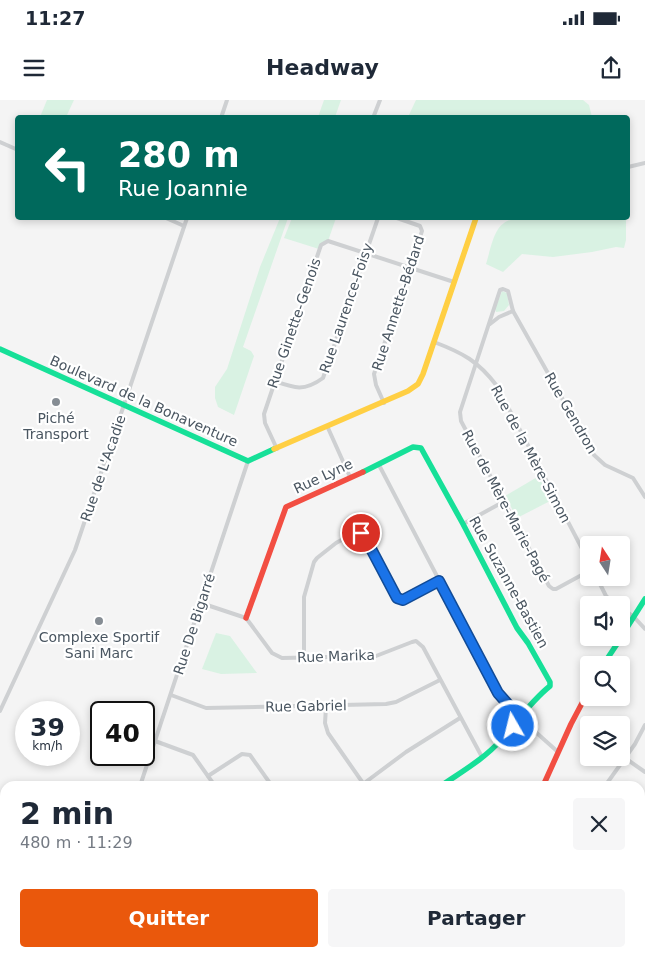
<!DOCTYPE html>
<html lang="fr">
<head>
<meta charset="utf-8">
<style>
  :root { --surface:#fff; --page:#f6f6f7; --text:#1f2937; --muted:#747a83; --accent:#ea580c }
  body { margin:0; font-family:"DejaVu Sans",sans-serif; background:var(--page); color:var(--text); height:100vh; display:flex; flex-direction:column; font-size:19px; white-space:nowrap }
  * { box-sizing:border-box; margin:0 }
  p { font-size:16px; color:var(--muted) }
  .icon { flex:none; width:28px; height:28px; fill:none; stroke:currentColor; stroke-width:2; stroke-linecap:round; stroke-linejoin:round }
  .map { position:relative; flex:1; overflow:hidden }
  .side { position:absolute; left:0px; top:681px; width:645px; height:176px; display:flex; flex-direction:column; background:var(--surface); border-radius:15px 15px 0 0; box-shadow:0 2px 8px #0003 }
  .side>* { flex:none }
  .guide { position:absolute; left:15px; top:15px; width:615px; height:105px; border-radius:5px; box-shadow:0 2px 8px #0003; background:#00695c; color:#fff; overflow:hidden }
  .needle { width:32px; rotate:348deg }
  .buttons { position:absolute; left:580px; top:436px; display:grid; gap:10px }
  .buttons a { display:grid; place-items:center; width:50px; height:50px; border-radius:5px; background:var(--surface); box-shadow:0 2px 8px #0003; font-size:25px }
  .speed { position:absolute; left:15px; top:601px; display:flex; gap:10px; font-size:25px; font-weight:700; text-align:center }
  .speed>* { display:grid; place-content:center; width:65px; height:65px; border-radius:50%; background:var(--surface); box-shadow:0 2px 8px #0003; line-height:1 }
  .speed small { font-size:12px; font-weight:400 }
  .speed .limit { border:2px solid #111; border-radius:8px; background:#fff; color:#111 }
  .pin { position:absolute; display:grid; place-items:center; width:42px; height:42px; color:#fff; margin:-21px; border:2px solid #fff; border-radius:50%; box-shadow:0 1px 5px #0007 }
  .me { position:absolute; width:55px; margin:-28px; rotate:352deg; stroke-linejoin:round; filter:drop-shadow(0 0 4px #0008) }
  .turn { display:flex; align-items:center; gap:18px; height:105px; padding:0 20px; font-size:22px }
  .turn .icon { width:65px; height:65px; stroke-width:2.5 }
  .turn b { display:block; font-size:35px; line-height:42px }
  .round { display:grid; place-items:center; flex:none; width:52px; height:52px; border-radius:5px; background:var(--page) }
  .head { display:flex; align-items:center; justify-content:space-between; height:85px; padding:0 20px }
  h1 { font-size:30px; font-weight:600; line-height:38px }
  .button { display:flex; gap:10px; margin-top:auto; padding:10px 20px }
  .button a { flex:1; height:58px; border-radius:5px; background:var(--accent); color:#fff; font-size:20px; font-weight:600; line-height:58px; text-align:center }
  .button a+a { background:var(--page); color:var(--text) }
  .status { display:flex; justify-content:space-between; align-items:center; height:35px; padding:0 25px; background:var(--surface); direction:ltr }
  .status svg { height:14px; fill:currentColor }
  header { display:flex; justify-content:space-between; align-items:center; height:65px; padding:0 20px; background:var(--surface); font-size:22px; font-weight:600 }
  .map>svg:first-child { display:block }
</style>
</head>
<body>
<div class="status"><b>11:27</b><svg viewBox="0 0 49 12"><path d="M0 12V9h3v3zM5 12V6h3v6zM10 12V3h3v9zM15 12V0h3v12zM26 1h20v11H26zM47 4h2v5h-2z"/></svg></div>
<header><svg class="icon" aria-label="menu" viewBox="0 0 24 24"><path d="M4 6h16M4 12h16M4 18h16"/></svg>Headway<svg class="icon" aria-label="share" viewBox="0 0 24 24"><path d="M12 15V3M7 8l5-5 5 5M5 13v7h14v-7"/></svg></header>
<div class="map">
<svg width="645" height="857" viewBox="0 0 645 857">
  <rect width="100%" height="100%" fill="#f4f4f4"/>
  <g fill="#d9f2e3">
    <path d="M47,0H74L66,17H40Z"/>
    <path d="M324,0H341L335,17H318Z"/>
    <path d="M416,0H583L589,5L592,17H408Z"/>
    <path d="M280,118H288L243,247L251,251L254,256L234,315L218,307L215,298V287L227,269L260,167Z"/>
    <path d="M292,118H336L328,141L319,149L284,138Z"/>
    <path d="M523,118H626V140L624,148L616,147L592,152L553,157L522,154L503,172L486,164C490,152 493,130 504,123C509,119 517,119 523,118Z"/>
    <path d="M502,191L507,193L509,205L504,211L496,212L495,209Z"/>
    <path d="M539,376L552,400L517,418L505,396Z"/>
    <path d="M216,533L230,536L257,573L221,574L202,569Z"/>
  </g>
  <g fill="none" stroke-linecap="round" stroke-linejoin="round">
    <g stroke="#ced0d2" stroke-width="4">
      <path d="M221,18L227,0"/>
      <path d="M373,18L380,0"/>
      <path d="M0,42L18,50"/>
      <path d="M628,67L645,63"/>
      <path d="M166,118L184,126"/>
      <path d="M490,224L499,217L513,211"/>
      <path d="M434,242C463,253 478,261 497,286L589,462"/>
      <path d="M274,281C294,288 304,292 323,278L378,118"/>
      <path d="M384,303L376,285L374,274L410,169L422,131L420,126L397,118"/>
      <path d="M328,328L350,377"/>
      <path d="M277,349L265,323L264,314L321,145L328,141L454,182"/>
      <path d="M379,365L498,593L520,618L558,652"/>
      <path d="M463,424L503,402"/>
      <path d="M589,471L556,489H553L549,486L461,321L460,312L500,190L503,189L508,191L513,211L594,355L605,365L633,378L645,397"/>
      <path d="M597,478L606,496L616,505"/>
      <path d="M201,503L246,518L272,553L282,558L376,556L412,542L416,541L423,547L482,657"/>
      <path d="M621,508L634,517L645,529"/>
      <path d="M304,558V497L314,462L317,458L336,443L352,434L361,433C376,449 383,489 400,499H403L439,481"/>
      <path d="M171,595L206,608L386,604L396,602L440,580"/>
      <path d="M326,607L325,623L328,633L365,686"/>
      <path d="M0,611L75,450L187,118"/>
      <path d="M155,641L193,655L215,686"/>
      <path d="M625,658L645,672"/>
      <path d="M208,676L242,654L250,655L272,686"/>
      <path d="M363,684L406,652L460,618"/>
      <path d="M140,686L248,361"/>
      <path d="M605,686L635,644L645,625"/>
      <path d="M640,770L645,779"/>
      <path d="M640,809L645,807"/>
      <path d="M207,852L210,857"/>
      <path d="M255,852L256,857"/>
      <path d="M391,852L394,857"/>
      <path d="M83,857L84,852"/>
      <path d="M155,857L157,852"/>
      <path d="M303,857L317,852"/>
    </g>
    <g stroke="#16e098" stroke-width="5.5">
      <path d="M0,249L248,361L274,349"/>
      <path d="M363,372L413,347L421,348L463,424L517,528L528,543L550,582V586C530,602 517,622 500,641C484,659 461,672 441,686"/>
      <path d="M621,537L645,499"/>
      <path d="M603,565L621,538"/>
      <path d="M470,857L472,852"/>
    </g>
    <path stroke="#ffcf43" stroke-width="5.5" d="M274,349L408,291L418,284L423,274L476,118"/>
    <g stroke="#f24e42" stroke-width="5.5">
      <path d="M246,518L286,407L363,372"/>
      <path d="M543,686L571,624L589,590"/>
    </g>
  </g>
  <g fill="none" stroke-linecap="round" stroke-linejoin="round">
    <g stroke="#114b97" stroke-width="12">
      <path id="route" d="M361,433L368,443L397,498L403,500L439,481L498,593L520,618L513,626"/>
    </g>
    <use href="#route" stroke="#1a73e8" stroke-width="9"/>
  </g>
  <g fill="#868d94" stroke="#fff" stroke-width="2">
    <circle cx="56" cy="302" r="5"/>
    <circle cx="99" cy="521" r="5"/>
  </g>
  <g text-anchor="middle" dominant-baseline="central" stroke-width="4.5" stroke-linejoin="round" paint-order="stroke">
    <g font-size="14" fill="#4a5661" stroke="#fff">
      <text transform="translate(398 203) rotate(-72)">Rue Annette-Bédard</text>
      <text transform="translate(346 208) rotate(-71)">Rue Laurence-Foisy</text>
      <text transform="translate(294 223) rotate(-71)">Rue Ginette-Genois</text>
      <text transform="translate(144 301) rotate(24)">Boulevard de la Bonaventure</text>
      <text transform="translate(571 313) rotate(60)">Rue Gendron</text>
      <text transform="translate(531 354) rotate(62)">Rue de la Mère-Simon</text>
      <text transform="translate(103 368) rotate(-71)">Rue de L'Acadie</text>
      <text transform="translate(323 376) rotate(-25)">Rue Lyne</text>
      <text transform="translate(506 406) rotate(62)">Rue de Mère-Marie-Pagé</text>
      <text transform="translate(509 482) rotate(61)">Rue Suzanne-Bastien</text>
      <text transform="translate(194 524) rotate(-72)">Rue De Bigarré</text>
      <text transform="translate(336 556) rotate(-2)">Rue Marika</text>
      <text transform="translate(306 606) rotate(-1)">Rue Gabriel</text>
    </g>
    <g font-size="14" fill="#4a5661" stroke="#fff">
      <text x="56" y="318">Piché<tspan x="56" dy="16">Transport</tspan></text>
      <text x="99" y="537">Complexe Sportif<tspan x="99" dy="16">Sani Marc</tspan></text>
    </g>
  </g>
</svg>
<div class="buttons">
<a><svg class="needle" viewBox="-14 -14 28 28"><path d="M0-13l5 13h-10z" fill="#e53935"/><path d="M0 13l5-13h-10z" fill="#747a83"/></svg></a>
<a><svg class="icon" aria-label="sound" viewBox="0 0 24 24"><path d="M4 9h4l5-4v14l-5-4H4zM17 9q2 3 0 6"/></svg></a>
<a><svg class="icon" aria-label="search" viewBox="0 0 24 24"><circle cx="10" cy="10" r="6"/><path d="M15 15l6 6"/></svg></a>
<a><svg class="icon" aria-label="layers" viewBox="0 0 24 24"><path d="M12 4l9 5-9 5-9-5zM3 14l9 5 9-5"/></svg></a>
</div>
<div class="speed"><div>39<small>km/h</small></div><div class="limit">40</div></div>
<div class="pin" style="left:361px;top:433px;background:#d93025"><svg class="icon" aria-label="arrive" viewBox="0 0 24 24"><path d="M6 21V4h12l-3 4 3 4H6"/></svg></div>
<svg class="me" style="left:513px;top:626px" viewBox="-20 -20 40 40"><circle r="17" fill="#1a73e8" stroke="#fff" stroke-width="3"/><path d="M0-11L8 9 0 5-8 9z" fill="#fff"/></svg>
<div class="guide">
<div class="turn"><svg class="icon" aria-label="left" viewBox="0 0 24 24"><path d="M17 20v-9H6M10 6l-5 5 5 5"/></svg><div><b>280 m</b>Rue Joannie</div></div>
</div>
<section class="side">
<div class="head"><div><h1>2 min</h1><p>480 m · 11:29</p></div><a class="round"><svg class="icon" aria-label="close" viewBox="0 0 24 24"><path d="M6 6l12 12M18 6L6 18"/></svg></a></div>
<div class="button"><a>Quitter</a><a>Partager</a></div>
</section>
</div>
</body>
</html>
